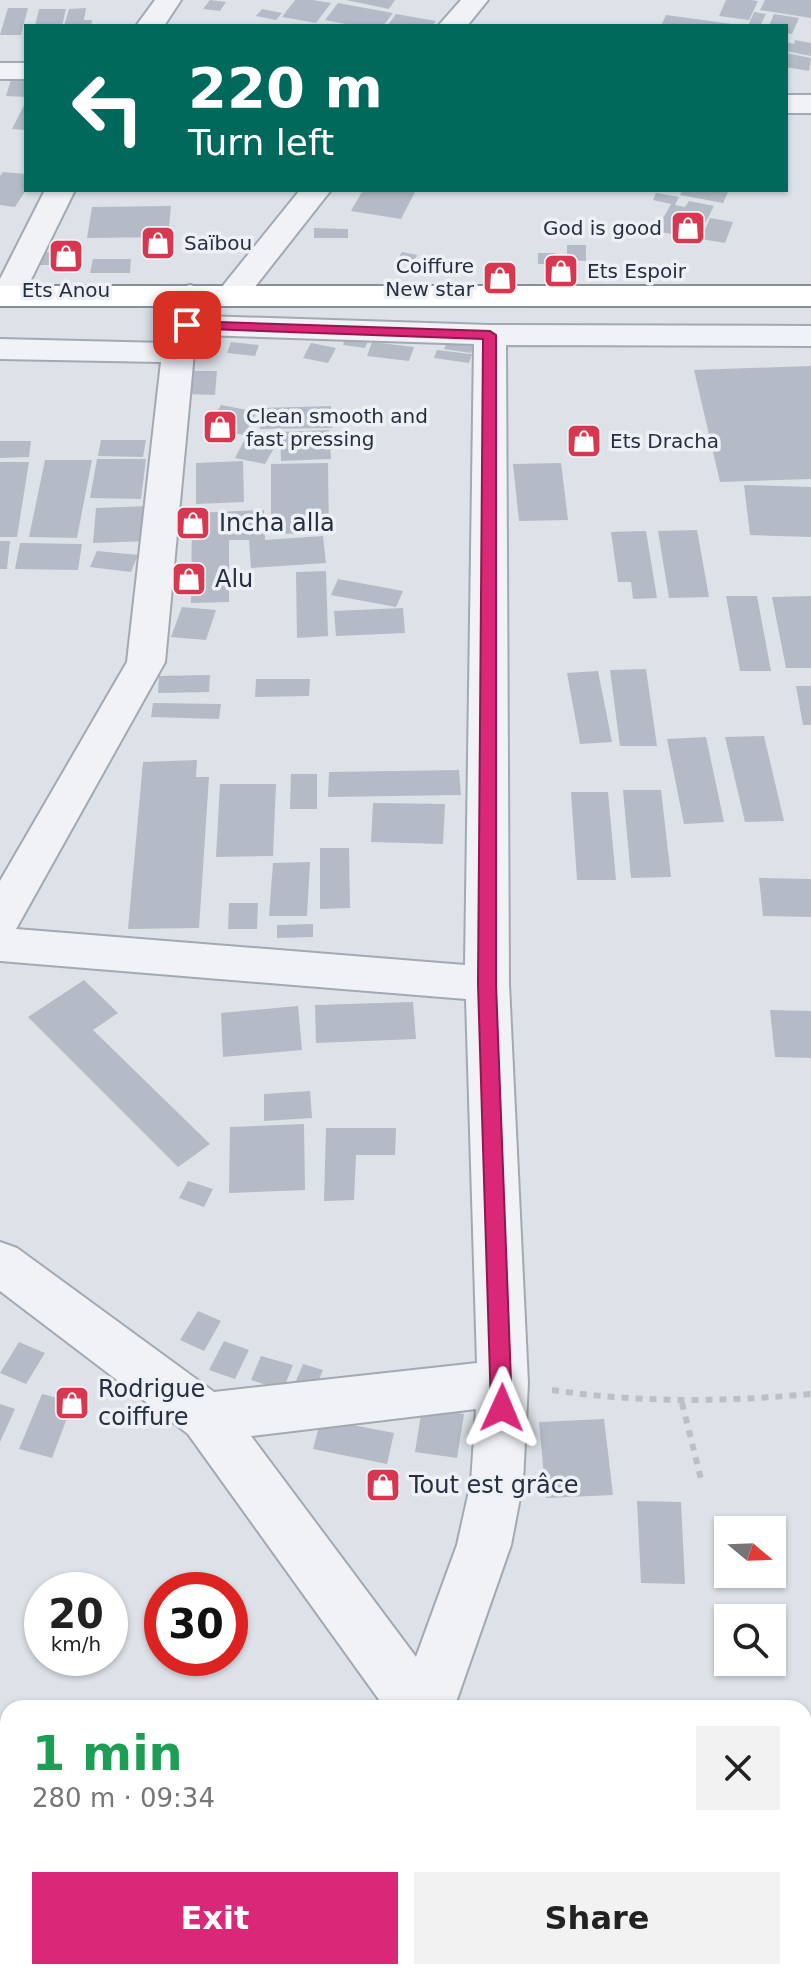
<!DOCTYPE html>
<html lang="en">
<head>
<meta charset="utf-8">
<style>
  :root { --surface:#fff; --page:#f2f2f2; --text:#222; --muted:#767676; --accent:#db2777 }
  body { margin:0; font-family:"DejaVu Sans",sans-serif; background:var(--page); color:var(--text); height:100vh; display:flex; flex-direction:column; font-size:30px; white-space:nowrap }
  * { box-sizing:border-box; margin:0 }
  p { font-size:26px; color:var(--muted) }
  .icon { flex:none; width:44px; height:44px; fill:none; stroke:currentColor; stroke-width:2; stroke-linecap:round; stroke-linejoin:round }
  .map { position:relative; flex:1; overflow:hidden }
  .details { position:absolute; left:0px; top:1700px; width:812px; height:280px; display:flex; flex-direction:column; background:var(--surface); border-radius:24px 24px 0 0; box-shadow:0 2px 6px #0004 }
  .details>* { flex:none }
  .top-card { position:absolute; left:24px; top:24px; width:764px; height:168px; border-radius:0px; box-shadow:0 2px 6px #0004; background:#00695c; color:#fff; overflow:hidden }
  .needle { width:52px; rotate:109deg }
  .fabs { position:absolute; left:714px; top:1516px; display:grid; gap:16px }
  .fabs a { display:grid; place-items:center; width:72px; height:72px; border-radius:0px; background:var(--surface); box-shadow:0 2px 6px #0004; font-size:40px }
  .speed { position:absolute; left:24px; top:1572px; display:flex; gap:16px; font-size:40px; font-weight:700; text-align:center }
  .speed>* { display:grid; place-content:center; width:104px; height:104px; border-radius:50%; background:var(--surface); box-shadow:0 2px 6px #0004; line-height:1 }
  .speed small { font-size:20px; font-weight:400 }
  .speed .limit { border:12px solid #d22; background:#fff; color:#111 }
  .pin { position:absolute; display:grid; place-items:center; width:68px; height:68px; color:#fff; margin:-34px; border-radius:16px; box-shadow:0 4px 12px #0006 }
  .me { position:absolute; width:88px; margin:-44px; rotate:1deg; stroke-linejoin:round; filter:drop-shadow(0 0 6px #0008) }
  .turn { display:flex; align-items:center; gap:28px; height:168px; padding:0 32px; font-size:36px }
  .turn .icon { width:104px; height:104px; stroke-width:2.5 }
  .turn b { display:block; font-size:56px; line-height:68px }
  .round { display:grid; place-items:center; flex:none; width:84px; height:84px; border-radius:0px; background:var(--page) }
  .summary { display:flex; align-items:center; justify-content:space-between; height:136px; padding:0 32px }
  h1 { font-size:48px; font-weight:700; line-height:60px; color:#1e9e55 }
  .cta { display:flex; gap:16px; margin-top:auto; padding:16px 32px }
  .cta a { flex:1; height:92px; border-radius:0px; background:var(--accent); color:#fff; font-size:32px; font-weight:700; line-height:92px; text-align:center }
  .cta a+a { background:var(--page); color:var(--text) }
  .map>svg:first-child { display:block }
</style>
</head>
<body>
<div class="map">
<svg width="811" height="1980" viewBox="0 0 811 1980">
  <rect width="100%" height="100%" fill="#dde2e8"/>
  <g fill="#b4bbc6">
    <path d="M210,0L226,2L220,11L203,9Z"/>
    <path d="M295,0H313L331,3L316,23L282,17Z"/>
    <path d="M346,0H395L389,9Z"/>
    <path d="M726,0H751L758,1L749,20L719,16Z"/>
    <path d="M765,0H811V18L760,10Z"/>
    <path d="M338,3L393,13L383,26H356L325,20Z"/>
    <path d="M8,8H28L21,35H0Z"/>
    <path d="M86,8L84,20H92L91,26H64L69,9Z"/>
    <path d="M39,9H66L62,26H35Z"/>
    <path d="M262,9L282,13L276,20L256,16Z"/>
    <path d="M754,12L766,14L760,26H748Z"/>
    <path d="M396,14L436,21L432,26H387Z"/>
    <path d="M774,14L799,18L792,34L786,33V26H769Z"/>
    <path d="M666,15L732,24V26H661Z"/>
    <path d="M795,40L811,43V56L786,51V42L794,44Z"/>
    <path d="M786,53L811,58L809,71L786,67Z"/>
    <path d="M11,80L26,81V97L6,96Z"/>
    <path d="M24,105L26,130L12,129Z"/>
    <path d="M3,172L26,174V190L15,207L0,205V176Z"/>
    <path d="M363,190H416L401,219L351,211Z"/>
    <path d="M682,190H729L723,203L680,195Z"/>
    <path d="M656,193L679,197L675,205L685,207L689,201L714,206L697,239L656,231L671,204L653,200Z"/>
    <path d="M171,206L168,237L87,238L92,207Z"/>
    <path d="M710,218L733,222L725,243L701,239Z"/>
    <path d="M314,228L348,229V238H314Z"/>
    <path d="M567,245H586V261L567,260Z"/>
    <path d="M40,252H74L70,265H37Z"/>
    <path d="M402,252L417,255L412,265L396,262Z"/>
    <path d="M538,253H555L556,264H538Z"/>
    <path d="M93,259H131L130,273H90Z"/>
    <path d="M345,338L368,341L365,348L343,345Z"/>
    <path d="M231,342L259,345L255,356L227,353Z"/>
    <path d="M372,342L414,347L409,361L367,356Z"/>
    <path d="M311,343L336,348L328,363L303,358Z"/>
    <path d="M447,343L473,346L471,353L444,349Z"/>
    <path d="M437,350L470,354H472L469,363L434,358Z"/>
    <path d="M811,366V479L720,482L694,370Z"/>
    <path d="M186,371H217L215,395L183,394Z"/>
    <path d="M221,405L257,412L244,435L207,428Z"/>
    <path d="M331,406L332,428L260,429L261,408Z"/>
    <path d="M329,430L331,459L281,461L280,432Z"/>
    <path d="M247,435L278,441L265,464L235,458Z"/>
    <path d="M101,440H146L143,457L98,456Z"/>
    <path d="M0,441H31L29,457L0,458Z"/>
    <path d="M97,459H146L141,499L90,498Z"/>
    <path d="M45,460H92L77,538L29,537Z"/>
    <path d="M243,461L244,502L196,504V463Z"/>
    <path d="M0,462H29L17,537H0Z"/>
    <path d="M328,463L329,533L271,534V464Z"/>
    <path d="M561,463L568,520L519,521L513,464Z"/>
    <path d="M744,485L811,487V537L750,535Z"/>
    <path d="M150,506L148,541L93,543L96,508Z"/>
    <path d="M264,510L265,540L323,536L326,563L251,568L249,540H229V602L191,603L192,513Z"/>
    <path d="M697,530L709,597L669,598L658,531Z"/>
    <path d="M646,531L657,598L633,599L631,582H618L611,532Z"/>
    <path d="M0,541H10L7,569H0Z"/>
    <path d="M20,543L82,544L78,570L15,569Z"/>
    <path d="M97,551L138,555L131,572L90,567Z"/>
    <path d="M326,571L328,636L297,638L296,572Z"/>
    <path d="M338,579L403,591L396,607L331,595Z"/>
    <path d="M726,596H757L771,671H740Z"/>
    <path d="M811,596V668H786L772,597Z"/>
    <path d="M182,607L216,610L206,640L171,637Z"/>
    <path d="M403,608L405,633L336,636L334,611Z"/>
    <path d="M646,669L657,746H620L610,670Z"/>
    <path d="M598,671L612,742L580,744L567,673Z"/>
    <path d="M210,675L209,692L158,693L159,676Z"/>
    <path d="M256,679H310L309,696L255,697Z"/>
    <path d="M796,686H811V725H803Z"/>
    <path d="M153,703L221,704L219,719L151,717Z"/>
    <path d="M764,736L784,821L745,822L725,737Z"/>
    <path d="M706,737L724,822L684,824L667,739Z"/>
    <path d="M197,760L196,777H209L199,928L128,929L143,762Z"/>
    <path d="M459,770L461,795L328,797L329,772Z"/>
    <path d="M291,774H317V809H290Z"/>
    <path d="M220,784H276L273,856L216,857Z"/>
    <path d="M623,790H661L671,877L631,878Z"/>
    <path d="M571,792H608L616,880H577Z"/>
    <path d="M373,803L445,804L443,844L371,842Z"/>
    <path d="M320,848H349L350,908L320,909Z"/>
    <path d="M310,862L307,916H269L273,863Z"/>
    <path d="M759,878L811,879V917L763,916Z"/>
    <path d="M229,903H258L257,929H228Z"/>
    <path d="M313,924V937L277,938V925Z"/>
    <path d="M84,980L118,1013L93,1030L210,1144L178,1167L28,1017Z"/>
    <path d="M413,1002L416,1039L316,1043L315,1005Z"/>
    <path d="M298,1006L302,1050L223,1057L221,1013Z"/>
    <path d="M770,1010L811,1011V1058L775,1057Z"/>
    <path d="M310,1091L312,1118L264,1121V1094Z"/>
    <path d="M304,1124L305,1190L229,1193L230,1127Z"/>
    <path d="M326,1128H396L395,1155H356L354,1200L324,1201Z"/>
    <path d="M188,1181L213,1189L204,1207L179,1198Z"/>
    <path d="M198,1311L221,1321L204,1351L180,1340Z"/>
    <path d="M224,1341L249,1350L235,1379L209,1370Z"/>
    <path d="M19,1342L45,1353L26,1384L0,1373Z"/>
    <path d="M261,1356L293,1365L283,1390L251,1380Z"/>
    <path d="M303,1364L323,1370L313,1395L293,1388Z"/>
    <path d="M42,1394L73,1402L52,1458L19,1449Z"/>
    <path d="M0,1404L15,1409L0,1442Z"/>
    <path d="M422,1408L464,1414L457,1458L415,1452Z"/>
    <path d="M321,1419L394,1433L387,1464L313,1449Z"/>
    <path d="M604,1419L613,1495L546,1498L539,1422Z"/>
    <path d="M637,1501L681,1502L685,1584L641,1583Z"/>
  </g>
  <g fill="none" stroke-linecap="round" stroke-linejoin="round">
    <g stroke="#a2a9b2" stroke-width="4">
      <g id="minor">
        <path d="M155,0H181L164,26H136Z"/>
        <path d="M461,0H488L467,26H438Z"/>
        <rect x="0" y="63" width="26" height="16"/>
        <rect x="786" y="95" width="25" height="18"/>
        <path d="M45,190H75L23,296L18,303L0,304V279Z"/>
        <path d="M300,190H331L243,302L232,305L221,302L216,295L221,288Z"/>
        <path d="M190,285L201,288L206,295L204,316L490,325L811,326V346L506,345L509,984L528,1383L523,1482L511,1545L454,1708H385L188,1434L0,1291V1242L17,1248L214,1392L477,1363L466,999L0,961V881L127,662L161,362L0,359V339L165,343C171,326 169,302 179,288ZM200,335L474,344L465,965L16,929L165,662L194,353ZM476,1409L471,1482L457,1545L416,1657L251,1436Z"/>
        <path d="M375,1972H437L439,1980H377Z"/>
        <path d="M586,1972H650L654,1980H590Z"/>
      </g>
    </g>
    <g stroke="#848fa0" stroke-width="4">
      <rect id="trunk" x="0" y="286" width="811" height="20"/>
    </g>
    <g stroke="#bbbfc7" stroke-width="6" stroke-dasharray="7 7" stroke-linecap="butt">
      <path d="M552,1390C639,1403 724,1402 811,1394"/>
      <path d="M682,1403L702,1483"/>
    </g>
    <use href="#minor" fill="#f0f2f6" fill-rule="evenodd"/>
    <use href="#trunk" fill="#fff" fill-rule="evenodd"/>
  </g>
  <path fill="#db2777" stroke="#8e194d" stroke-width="2" d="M187,321L490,331L496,335V984L512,1408L509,1415L502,1417L494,1415L491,1408L478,984L483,339L182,328L181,325Z"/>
  <defs>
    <g id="shop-square" transform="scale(1.8)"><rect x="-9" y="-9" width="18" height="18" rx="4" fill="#d9374f" stroke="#edf1f6"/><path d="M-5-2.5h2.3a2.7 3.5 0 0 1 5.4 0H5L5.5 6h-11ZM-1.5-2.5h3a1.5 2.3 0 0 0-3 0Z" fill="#fff"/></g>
  </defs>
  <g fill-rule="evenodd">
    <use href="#shop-square" x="688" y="228"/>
    <use href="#shop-square" x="158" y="243"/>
    <use href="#shop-square" x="66" y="256"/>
    <use href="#shop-square" x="561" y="271"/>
    <use href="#shop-square" x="500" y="278"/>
    <use href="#shop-square" x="220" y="427"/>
    <use href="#shop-square" x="584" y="441"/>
    <use href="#shop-square" x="193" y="523"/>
    <use href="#shop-square" x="189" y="579"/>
    <use href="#shop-square" x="72" y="1403"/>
    <use href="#shop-square" x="383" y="1485"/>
  </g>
  <g text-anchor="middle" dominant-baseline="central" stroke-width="7" stroke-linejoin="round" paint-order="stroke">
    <g font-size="20" fill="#252f40" stroke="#edf1f6" text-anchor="start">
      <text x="662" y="228" text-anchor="end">God is good</text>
      <text x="184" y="243">Saïbou</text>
      <text x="474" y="266" text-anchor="end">Coiffure<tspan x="474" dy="23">New star</tspan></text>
      <text x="587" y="271">Ets Espoir</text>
      <text x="66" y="290" text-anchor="middle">Ets Anou</text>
      <text x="246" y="416">Clean smooth and<tspan x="246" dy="23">fast pressing</tspan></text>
      <text x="610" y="441">Ets Dracha</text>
    </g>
    <g font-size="24" fill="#252f40" stroke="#edf1f6" text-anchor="start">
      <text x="219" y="523">Incha alla</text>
      <text x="215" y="579">Alu</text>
      <text x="98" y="1389">Rodrigue<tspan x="98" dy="28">coiffure</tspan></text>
      <text x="409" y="1485">Tout est grâce</text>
    </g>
  </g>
</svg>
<div class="fabs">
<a><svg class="needle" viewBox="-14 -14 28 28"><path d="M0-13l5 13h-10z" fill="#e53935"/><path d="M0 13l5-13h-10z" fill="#767676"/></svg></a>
<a><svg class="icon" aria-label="search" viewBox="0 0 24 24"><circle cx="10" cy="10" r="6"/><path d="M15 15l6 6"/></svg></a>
</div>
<div class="speed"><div>20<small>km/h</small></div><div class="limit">30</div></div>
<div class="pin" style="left:187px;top:325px;background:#d93025"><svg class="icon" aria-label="arrive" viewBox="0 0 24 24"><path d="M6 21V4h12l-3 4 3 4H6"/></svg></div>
<svg class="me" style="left:502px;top:1408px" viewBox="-20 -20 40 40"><path d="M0-17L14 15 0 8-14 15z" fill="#db2777" stroke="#fff" stroke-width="4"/></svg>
<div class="top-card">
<div class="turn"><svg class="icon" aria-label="left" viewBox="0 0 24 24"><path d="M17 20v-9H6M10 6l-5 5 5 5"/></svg><div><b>220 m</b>Turn left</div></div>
</div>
<section class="details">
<div class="summary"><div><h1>1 min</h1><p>280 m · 09:34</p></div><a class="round"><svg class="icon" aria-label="close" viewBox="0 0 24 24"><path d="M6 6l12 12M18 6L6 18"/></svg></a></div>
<div class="cta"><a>Exit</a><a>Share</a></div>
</section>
</div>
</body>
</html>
